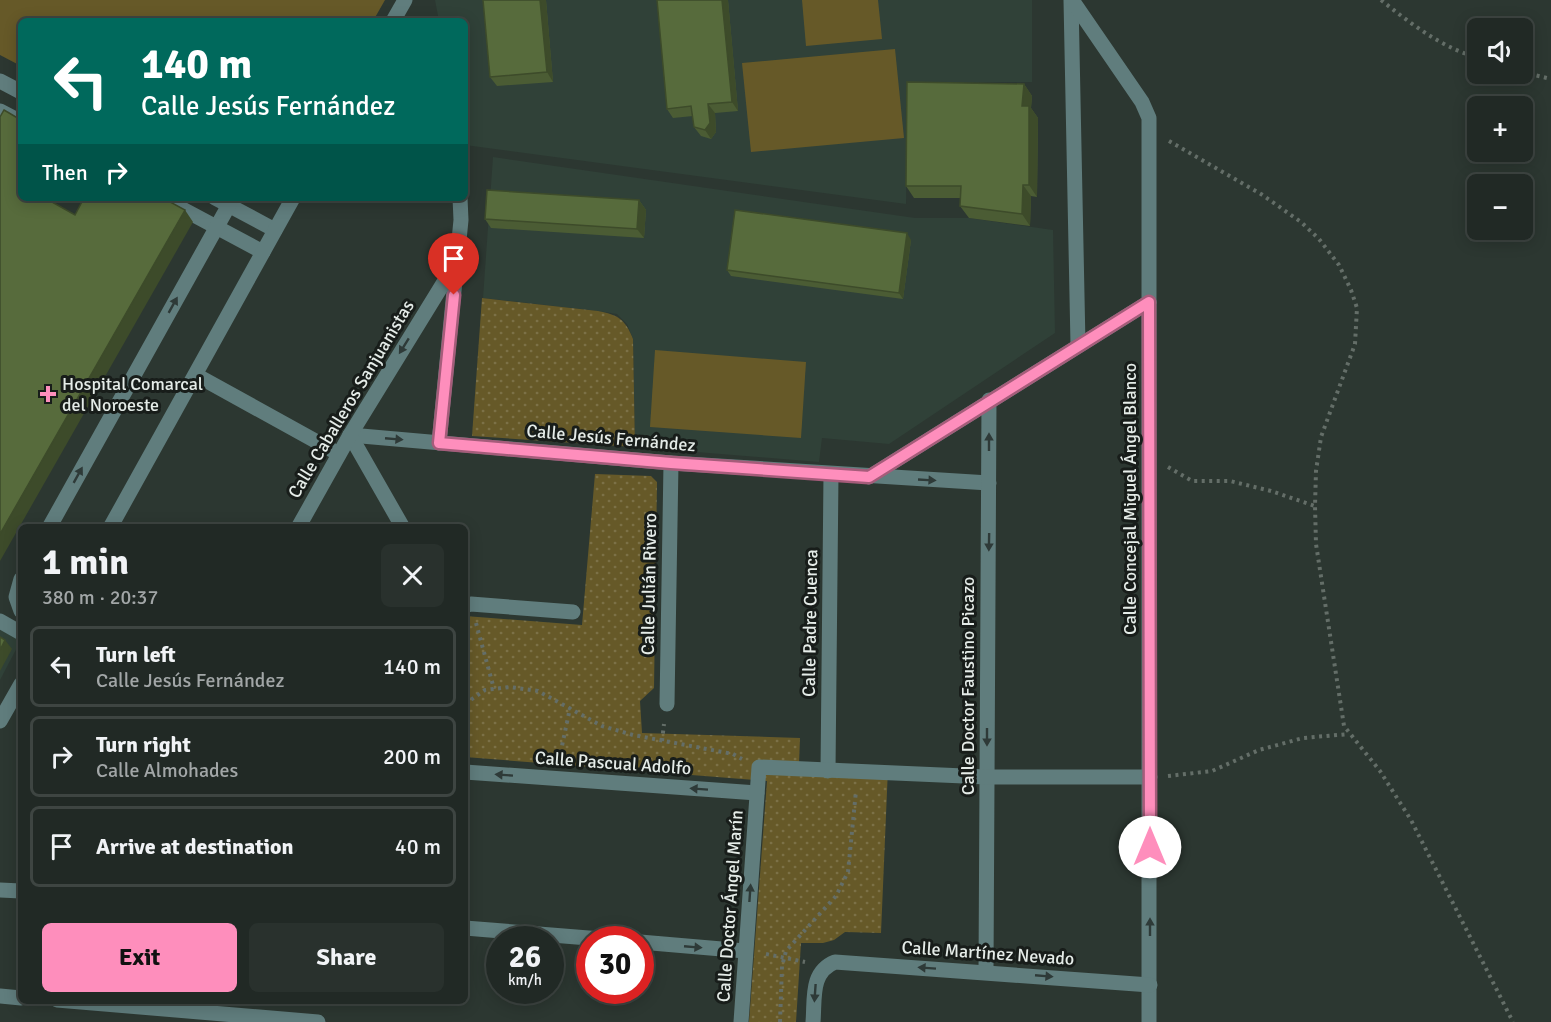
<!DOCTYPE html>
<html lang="en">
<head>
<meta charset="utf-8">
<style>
  :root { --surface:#212925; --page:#29312d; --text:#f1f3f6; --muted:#a2a6a7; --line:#3e4542; --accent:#fe8ebc }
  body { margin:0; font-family:Signika,sans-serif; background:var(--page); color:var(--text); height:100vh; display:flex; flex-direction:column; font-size:22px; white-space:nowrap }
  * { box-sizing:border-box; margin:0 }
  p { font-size:20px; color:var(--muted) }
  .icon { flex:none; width:33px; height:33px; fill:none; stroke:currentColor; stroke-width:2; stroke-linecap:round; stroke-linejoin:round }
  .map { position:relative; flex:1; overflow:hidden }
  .panel { position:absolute; left:18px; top:524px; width:450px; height:480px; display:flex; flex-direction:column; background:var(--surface); border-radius:9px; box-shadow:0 3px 15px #0003,0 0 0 2px var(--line) }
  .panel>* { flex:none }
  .banner { position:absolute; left:18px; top:18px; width:450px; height:183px; border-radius:9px; box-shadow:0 3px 15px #0003,0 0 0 2px var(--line); background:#00695c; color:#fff; overflow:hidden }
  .fabs { position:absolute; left:1467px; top:18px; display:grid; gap:12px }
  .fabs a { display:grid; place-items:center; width:66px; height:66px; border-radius:9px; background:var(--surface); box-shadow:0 3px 15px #0003,0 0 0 2px var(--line); font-size:30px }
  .speed { position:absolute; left:486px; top:926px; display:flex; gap:12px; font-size:30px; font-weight:700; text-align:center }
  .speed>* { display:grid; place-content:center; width:78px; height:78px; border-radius:50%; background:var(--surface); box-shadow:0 3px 15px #0003,0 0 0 2px var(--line); line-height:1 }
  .speed small { font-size:15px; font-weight:400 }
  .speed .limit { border:9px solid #d22; background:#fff; color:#111 }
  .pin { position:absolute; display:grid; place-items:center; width:51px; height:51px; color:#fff; margin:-62px -26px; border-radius:50% 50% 50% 0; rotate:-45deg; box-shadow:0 0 6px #0007 }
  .pin .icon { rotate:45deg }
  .me { position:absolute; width:66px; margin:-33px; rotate:0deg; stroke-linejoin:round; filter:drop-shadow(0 0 4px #0008) }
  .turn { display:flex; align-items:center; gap:21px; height:126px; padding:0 24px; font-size:27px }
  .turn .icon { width:78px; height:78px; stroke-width:2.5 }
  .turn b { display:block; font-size:42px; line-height:51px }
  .then { display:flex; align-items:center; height:57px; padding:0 24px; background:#0003; gap:12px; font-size:22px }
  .round { display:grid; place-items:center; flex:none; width:63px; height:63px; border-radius:9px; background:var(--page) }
  .head { display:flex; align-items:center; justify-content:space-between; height:102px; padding:0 24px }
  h1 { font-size:36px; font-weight:800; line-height:45px }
  .action { display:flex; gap:12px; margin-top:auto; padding:12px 24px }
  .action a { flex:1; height:69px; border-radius:9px; background:var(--accent); color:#111; font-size:24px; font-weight:800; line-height:69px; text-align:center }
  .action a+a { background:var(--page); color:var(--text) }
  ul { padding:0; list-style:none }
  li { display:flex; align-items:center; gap:18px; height:81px; margin:0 12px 9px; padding:0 12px; border:3px solid var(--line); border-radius:9px }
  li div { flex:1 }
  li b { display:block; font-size:22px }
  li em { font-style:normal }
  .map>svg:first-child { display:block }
</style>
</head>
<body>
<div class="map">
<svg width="1551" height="1022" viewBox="0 0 1551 1022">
  <defs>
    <pattern id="park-dots" width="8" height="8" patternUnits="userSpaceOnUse" patternTransform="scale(1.5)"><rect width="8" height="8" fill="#665928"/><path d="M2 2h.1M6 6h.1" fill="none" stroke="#7c7147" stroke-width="1.8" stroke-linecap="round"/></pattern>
  </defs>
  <rect width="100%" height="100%" fill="#2c3731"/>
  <g fill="#304138">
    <path d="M435,0H1032V82L908,83L906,204L465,145V21H439Z"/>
    <path d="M493,157L915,218H969L1053,230L1055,333L889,444L822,438L819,462L635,447L633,339L627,324L617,314L598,311L483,298Z"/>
    <path d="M0,629L21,640L0,680Z"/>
  </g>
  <g fill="url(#park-dots)">
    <path d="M482,298L598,311C618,315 625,319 633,339L635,447L472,436Z"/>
    <path d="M595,474L651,476L657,482L654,688L640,701L642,733L800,738L799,764L888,768L881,933L845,932L834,940L823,943H801L796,1022H749L767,781L465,757V616L582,625Z"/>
  </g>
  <g fill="#665928">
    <path d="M0,0H385L373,21H21V66L0,55Z"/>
    <path d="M802,0H878L882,39L806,46Z"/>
    <path d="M895,49L904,138L751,152L742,63Z"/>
    <path d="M655,350L806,362L801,438L650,427Z"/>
  </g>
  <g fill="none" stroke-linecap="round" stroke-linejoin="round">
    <g stroke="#646e68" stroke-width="4" stroke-dasharray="3 4.5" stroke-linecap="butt">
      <path d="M1381,0C1411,24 1441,47 1478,58"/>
      <path d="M1522,72L1551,79"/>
      <path d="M1169,141L1261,194L1301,222L1319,239L1339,265L1351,290L1357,308L1355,344L1321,437L1316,471L1315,506L1316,544L1344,726L1380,771L1411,820L1513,1022"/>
      <path d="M1168,467L1192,481H1230L1271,491L1315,506"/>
      <path d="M476,623L494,689"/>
      <path d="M465,704L485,690L510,687L538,691L602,726L633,735L733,754L742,759"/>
      <path d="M662,741L664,724"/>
      <path d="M559,760L570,708"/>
      <path d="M1168,776L1212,771L1259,750L1303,738L1349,734"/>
      <path d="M766,954L805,962"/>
      <path d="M780,1022L782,966L786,951L836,896L848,872L856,791"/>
    </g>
    <g stroke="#607d7d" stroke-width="15">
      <path d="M1071,0L1078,345"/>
      <path d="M1072,0L1142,102L1149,118V1022"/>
      <path d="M393,21L405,0"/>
      <path d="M0,81L21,92"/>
      <path d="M0,111L21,122"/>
      <path d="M162,198L263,252"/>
      <path d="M215,198L275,230"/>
      <path d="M196,375L339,454"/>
      <path d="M350,435L671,463L989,483"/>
      <path d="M350,435L402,526"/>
      <path d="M439,443L461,220L460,198"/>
      <path d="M869,477L1149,302"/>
      <path d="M50,526L229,205"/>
      <path d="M111,526L293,198"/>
      <path d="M299,526L350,435L457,261"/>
      <path d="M21,579L16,597L21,611"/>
      <path d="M465,606L471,604L573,612"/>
      <path d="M0,621L21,633"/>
      <path d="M667,704L671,463"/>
      <path d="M0,721L21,684"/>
      <path d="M828,771L831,474"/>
      <path d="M465,772L757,793"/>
      <path d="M0,890L21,891"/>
      <path d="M465,928L601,939"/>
      <path d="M640,942L745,951"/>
      <path d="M986,971L989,400"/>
      <path d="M0,996L21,998"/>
      <path d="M57,1000L318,1022"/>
      <path d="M741,1022L759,767L987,777H1150"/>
      <path d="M813,1022C815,999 810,972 835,962L1150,985"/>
    </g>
  </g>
  <g fill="#4b5c34">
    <path d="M483,0H546L553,82L497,86L490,77Z"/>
    <path d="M657,0H728L738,111L715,113L716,132L711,139L701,136L694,127L693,116L673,118L667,109Z"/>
    <path d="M1024,84L1032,96L1031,108L1038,118L1037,197L1031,196L1030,226L969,218L960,206L961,198H914L906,186Z"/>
    <path d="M639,200L646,210L644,238L491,228L485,219Z"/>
    <path d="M911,240L903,299L731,276L727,270Z"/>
  </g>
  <g fill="#3d4b2a">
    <path d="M540,0H546L553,82L547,72Z"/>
    <path d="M722,0H728L738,111L732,102Z"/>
    <path d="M1024,84L1032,96L1031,108L1038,118L1037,197L1029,185L1022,106Z"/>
    <path d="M708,104L715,113L716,132L711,139L705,130Z"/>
    <path d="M1023,185L1031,196L1030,226L1022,214Z"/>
    <path d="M639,200L646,210L644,238L637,229Z"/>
    <path d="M185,210L193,222L0,561V534Z"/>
    <path d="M907,233L911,240L903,299L899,293Z"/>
    <path d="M5,640L12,649L0,671V650Z"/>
  </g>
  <g fill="#576b3c" stroke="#3d4b2a" stroke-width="1.5">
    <path d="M483,0H540L547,72L490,77Z"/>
    <path d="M657,0H722L732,102L708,104L710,123L705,130L694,127L691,106L667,109Z"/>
    <path d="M907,82L1024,84L1022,106H1029V185H1023L1022,214L960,206L961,186H906Z"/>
    <path d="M4,110L21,120V198H45L75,215L84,198H163L185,210L0,534V117Z"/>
    <path d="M487,190L639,200L637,229L485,219Z"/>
    <path d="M735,210L907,233L899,293L727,270Z"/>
    <path d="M0,637L5,640L0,650Z"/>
  </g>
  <defs><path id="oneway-solid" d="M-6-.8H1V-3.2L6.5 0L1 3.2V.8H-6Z" transform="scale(1.5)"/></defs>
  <g fill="#2e3a38">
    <use href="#oneway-solid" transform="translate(173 305) rotate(-61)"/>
    <use href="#oneway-solid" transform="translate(404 346) rotate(122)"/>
    <use href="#oneway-solid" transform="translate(394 439) rotate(5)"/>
    <use href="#oneway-solid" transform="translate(989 442) rotate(-90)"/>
    <use href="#oneway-solid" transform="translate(78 475) rotate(-61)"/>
    <use href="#oneway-solid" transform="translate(927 480) rotate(3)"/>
    <use href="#oneway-solid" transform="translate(989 542) rotate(91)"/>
    <use href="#oneway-solid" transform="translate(987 737) rotate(90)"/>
    <use href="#oneway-solid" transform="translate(504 775) rotate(-176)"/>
    <use href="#oneway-solid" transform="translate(699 789) rotate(-176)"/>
    <use href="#oneway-solid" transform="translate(750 893) rotate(-86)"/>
    <use href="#oneway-solid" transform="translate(1150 927) rotate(-90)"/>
    <use href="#oneway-solid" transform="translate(693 947) rotate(5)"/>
    <use href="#oneway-solid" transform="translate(927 968) rotate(-176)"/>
    <use href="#oneway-solid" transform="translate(1044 976) rotate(5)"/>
    <use href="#oneway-solid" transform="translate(815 993) rotate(94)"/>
  </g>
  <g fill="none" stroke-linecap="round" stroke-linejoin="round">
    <g stroke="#a55c7a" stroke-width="15">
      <path id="route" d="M454,295L439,443L671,463L869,477L1149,302L1150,847"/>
    </g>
    <use href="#route" stroke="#fe8ebc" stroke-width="10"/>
  </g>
  <path fill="#fe8ebc" stroke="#181d1a" stroke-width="2" d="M45 385h6v6h6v6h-6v6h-6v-6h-6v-6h6z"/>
  <g text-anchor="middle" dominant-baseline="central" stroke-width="6" stroke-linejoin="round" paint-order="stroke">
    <g font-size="18" fill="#e5ece8" stroke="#181d1a" text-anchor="start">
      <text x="62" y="384">Hospital Comarcal<tspan x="62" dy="21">del Noroeste</tspan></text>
    </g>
    <g font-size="18" fill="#e5ece8" stroke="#181d1a">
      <text transform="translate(351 399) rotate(-59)">Calle Caballeros Sanjuanistas</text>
      <text transform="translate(611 438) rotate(5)">Calle Jesús Fernández</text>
      <text transform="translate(1130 499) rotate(-90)">Calle Concejal Miguel Ángel Blanco</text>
      <text transform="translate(649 584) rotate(-89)">Calle Julián Rivero</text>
      <text transform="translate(810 623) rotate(-89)">Calle Padre Cuenca</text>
      <text transform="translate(968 686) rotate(-90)">Calle Doctor Faustino Picazo</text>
      <text transform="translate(613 763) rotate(4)">Calle Pascual Adolfo</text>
      <text transform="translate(730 906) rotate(-86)">Calle Doctor Ángel Marín</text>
      <text transform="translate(988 953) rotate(4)">Calle Martínez Nevado</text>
    </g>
  </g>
</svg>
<div class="fabs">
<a><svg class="icon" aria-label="sound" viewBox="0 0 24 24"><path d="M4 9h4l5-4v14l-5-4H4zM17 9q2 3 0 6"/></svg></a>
<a>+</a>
<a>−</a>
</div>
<div class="speed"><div>26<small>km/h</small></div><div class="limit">30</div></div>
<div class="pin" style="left:454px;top:295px;background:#d93025"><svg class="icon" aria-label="arrive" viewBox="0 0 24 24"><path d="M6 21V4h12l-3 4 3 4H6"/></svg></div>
<svg class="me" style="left:1150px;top:847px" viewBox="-20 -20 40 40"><circle r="19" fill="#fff"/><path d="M0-13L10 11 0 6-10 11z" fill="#fe8ebc"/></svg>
<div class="banner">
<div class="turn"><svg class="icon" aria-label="left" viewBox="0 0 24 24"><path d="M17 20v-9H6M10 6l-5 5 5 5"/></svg><div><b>140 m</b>Calle Jesús Fernández</div></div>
<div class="then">Then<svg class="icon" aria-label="right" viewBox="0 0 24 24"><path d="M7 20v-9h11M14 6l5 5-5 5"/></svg></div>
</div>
<section class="panel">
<div class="head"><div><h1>1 min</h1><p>380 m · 20:37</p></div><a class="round"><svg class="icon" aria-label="close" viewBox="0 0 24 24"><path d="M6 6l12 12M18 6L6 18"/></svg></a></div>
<ul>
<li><svg class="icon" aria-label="left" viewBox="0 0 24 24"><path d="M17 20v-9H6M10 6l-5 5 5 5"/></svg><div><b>Turn left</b><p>Calle Jesús Fernández</p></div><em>140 m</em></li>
<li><svg class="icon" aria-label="right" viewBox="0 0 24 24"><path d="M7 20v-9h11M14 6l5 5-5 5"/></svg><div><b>Turn right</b><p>Calle Almohades</p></div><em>200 m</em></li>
<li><svg class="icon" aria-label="arrive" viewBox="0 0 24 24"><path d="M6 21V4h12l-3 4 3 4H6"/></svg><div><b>Arrive at destination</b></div><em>40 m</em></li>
</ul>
<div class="action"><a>Exit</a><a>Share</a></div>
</section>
</div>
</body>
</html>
